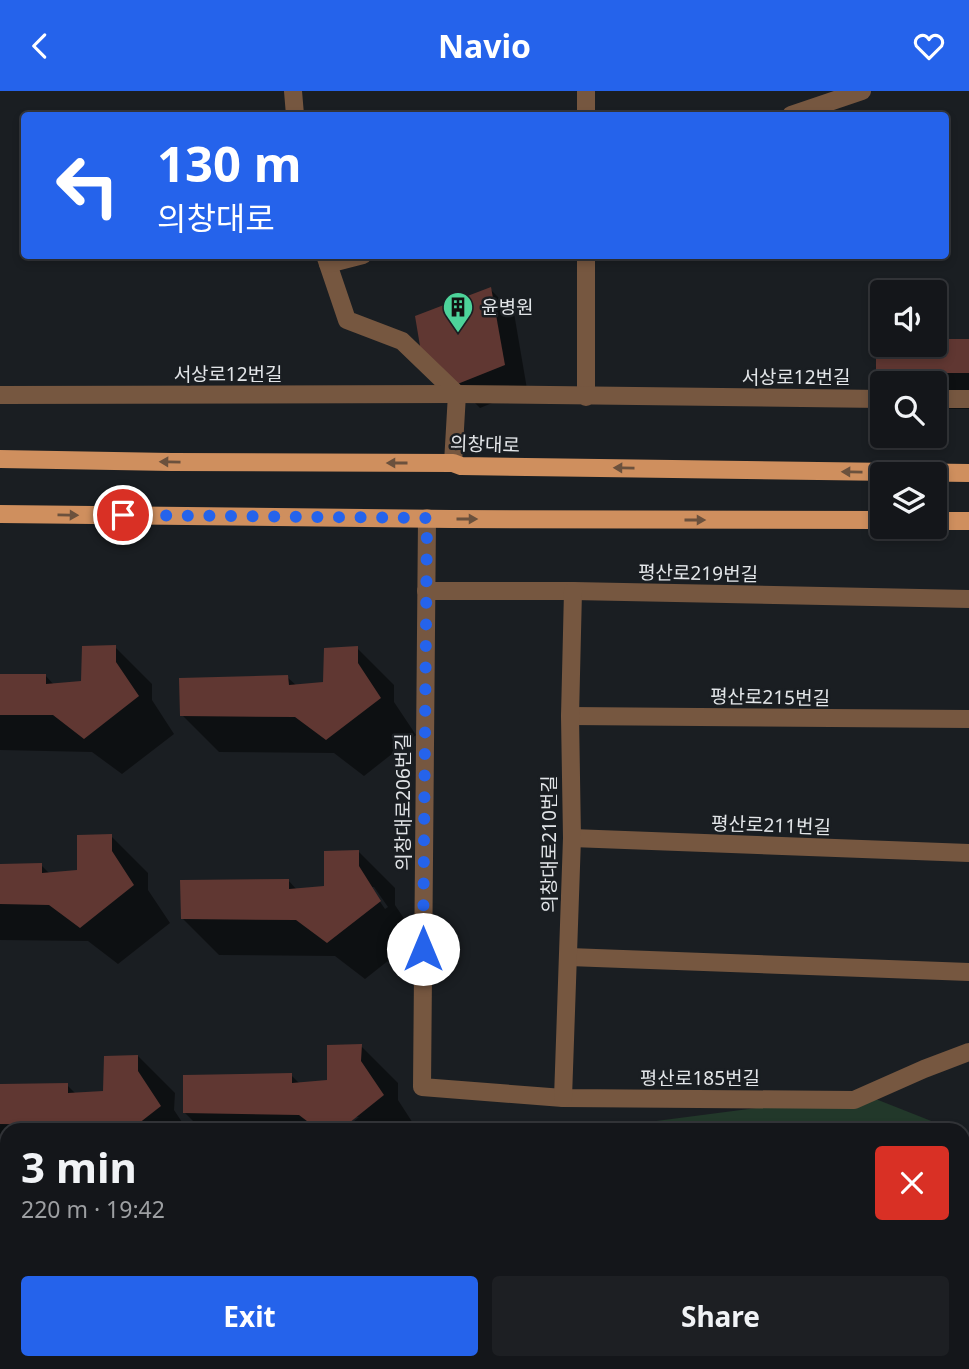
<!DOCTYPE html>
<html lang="en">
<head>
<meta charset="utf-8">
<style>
  :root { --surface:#14161a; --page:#1d1f23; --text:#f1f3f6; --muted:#9d9fa2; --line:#333539; --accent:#2563eb }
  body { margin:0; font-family:"Noto Sans","Noto Sans KR",sans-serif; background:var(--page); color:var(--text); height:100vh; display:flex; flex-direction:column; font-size:26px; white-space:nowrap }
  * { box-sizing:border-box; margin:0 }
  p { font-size:23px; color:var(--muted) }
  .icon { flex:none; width:38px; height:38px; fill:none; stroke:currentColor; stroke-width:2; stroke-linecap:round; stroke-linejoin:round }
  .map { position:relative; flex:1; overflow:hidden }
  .side { position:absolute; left:0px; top:1032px; width:970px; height:247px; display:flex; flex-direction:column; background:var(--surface); border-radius:21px 21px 0 0; box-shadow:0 4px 10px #0003,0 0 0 2px var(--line) }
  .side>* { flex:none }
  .hud { position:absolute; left:21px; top:21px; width:928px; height:147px; border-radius:7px; box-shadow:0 4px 10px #0003,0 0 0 2px var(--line); background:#2563eb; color:#fff; overflow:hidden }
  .fabs { position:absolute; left:870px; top:189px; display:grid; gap:14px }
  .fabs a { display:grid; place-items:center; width:77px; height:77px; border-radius:7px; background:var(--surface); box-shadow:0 4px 10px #0003,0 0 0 2px var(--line); font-size:35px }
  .pin { position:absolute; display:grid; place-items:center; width:60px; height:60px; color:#fff; margin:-30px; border:4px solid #fff; border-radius:50%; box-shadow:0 2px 7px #0007 }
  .me { position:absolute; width:77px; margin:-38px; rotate:0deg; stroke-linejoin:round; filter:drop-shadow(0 0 5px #0008) }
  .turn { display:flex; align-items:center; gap:24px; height:147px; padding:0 21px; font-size:32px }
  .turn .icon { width:91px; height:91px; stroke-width:2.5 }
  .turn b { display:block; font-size:49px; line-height:60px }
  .round { display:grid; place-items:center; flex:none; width:74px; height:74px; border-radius:7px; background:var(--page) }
  .overview { display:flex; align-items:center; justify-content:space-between; height:119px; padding:0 21px }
  h1 { font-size:42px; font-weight:700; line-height:52px }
  .button { display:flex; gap:14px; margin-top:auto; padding:14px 21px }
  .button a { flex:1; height:80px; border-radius:7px; background:var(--accent); color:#fff; font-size:28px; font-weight:700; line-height:80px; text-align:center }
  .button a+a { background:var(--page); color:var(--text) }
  header { display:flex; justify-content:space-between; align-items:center; height:91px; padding:0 21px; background:var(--accent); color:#fff; font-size:32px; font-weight:700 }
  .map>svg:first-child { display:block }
</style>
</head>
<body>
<header><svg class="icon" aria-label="back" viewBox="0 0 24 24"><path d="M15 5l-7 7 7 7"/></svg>Navio<svg class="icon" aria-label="heart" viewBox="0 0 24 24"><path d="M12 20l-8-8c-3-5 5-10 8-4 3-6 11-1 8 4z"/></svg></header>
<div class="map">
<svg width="969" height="1278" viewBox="0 0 969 1278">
  <rect width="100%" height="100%" fill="#1a1e22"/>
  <g fill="#22382a">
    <path d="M863,1003L954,1039L579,1040Z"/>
    <path d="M963,1043L969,1046V1278H0V1064L7,1067V1272H962Z"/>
  </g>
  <g fill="#0007" fill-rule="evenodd">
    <path d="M490,198L514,222L527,298L480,317L423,260Z"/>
    <path d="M969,249V318H934V292H889L878,281L882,250V254H934Z"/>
    <path d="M115,556L152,593V609L174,643L122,683L92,661L0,659V585L45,584L54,594L83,591Z"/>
    <path d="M357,557L394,594V611L416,644L364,685L334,662L219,661L182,624L287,586L297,595L325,593Z"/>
    <path d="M111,745L148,782V799L170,832L118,873L88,850L0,849V775L41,774L50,783L78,781Z"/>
    <path d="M358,760L395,797V814L417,847L365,888L335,865L219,864L182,827L288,789L297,799L325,796ZM370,796H374L388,816L385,818Z"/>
    <path d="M361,955L398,992V1009L418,1040H342L359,1026H353L336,1040H203L185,1022L291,984L300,993L328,991Z"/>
    <path d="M138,965L175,1002L174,1019L188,1040H7V1069H0V996L67,994L77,1004L105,1001Z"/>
  </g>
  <g fill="#603732">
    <path d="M491,196L505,274L455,294L421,261L415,225Z"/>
    <path d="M876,248H882V254H934V248H969V282H876Z"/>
    <path d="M116,554V571L139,605L84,648L53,624H0V583H46V593L81,590L82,555Z"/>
    <path d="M358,555V572L381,607L326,649L295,626L180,625L179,587L288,584L289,594L323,591L324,557Z"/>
    <path d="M112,743V760L134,794L80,837L49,814L0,813V773L42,772V782L77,779V744Z"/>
    <path d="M359,759V775L381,810L327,852L296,829L181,828L180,789L289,788V798L324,795V760Z"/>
    <path d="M362,953L361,970L384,1004L339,1040H320L299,1024L183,1022V984L292,982V992L327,989V954Z"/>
    <path d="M138,964V980L161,1015L129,1040H82L75,1034L0,1033V993L68,992V1002L103,1000L104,965Z"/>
  </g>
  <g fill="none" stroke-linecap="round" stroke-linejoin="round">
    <g stroke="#765740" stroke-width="18">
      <path d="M293,0L295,24"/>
      <path d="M586,0V24"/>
      <path d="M791,24L862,0"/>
      <path d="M325,164L347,229L402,250L457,303L453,372"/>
      <path d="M586,164V306"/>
      <path d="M328,173L363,164"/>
      <path d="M0,304L457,303L882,308"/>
      <path d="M934,308H969"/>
      <path d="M427,427L422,996L563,1007L854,1009L924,978L969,961"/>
      <path d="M426,500H573L969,508"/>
      <path d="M570,625L969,628"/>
      <path d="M572,747L969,762"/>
      <path d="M569,866L969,881"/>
      <path d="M563,1007L572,747L570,625L573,500"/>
    </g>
    <g stroke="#cf8f5e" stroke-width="18">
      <path d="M0,368L171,371L453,372L461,375L969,382"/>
      <path d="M0,423L452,428L882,429"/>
      <path d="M934,430H969"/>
    </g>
  </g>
  <defs><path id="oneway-solid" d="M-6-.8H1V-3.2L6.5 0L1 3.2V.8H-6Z" transform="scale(1.75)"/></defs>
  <g fill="#6b513d">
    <use href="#oneway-solid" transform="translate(170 371) rotate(-179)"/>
    <use href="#oneway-solid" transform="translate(397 372) rotate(-180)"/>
    <use href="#oneway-solid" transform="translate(624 377) rotate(-179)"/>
    <use href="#oneway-solid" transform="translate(852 381) rotate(-179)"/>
    <use href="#oneway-solid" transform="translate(68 424) rotate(1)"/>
    <use href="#oneway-solid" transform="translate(467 428)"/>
    <use href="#oneway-solid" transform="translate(695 429)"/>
  </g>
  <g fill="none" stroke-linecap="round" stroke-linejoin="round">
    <path stroke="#2563eb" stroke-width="12" stroke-dasharray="0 21.6" d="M123,424L427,427L423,858"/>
  </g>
  <defs>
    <g id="building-pin" transform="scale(1.575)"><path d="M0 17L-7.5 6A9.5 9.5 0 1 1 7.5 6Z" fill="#4dd39a" stroke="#1a1e22"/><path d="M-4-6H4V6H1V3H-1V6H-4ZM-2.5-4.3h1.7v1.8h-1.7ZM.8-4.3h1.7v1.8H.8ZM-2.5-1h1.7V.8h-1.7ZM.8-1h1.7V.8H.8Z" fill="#111"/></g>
  </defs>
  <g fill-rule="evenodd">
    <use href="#building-pin" x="458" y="216"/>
  </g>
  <g text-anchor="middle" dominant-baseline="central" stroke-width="5" stroke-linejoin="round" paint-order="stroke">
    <g font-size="19" fill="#e2e5e8" stroke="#1a1e22" text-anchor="start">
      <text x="481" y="216">윤병원</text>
    </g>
    <g font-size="19" fill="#e2e5e8" stroke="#1a1e22">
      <text x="228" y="283">서상로12번길</text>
      <text x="796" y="286">서상로12번길</text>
      <text transform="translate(485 353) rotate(2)">의창대로</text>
      <text transform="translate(698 482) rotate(1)">평산로219번길</text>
      <text transform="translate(770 606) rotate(1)">평산로215번길</text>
      <text transform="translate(403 711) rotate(-90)">의창대로206번길</text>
      <text transform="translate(771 734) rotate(2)">평산로211번길</text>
      <text transform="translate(549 753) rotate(-90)">의창대로210번길</text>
      <text x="700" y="987">평산로185번길</text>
    </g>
  </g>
</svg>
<div class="fabs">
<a><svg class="icon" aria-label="sound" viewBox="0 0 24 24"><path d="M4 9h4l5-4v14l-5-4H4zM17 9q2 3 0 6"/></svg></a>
<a><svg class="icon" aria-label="search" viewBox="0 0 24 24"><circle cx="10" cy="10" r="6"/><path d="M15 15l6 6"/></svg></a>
<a><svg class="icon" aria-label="layers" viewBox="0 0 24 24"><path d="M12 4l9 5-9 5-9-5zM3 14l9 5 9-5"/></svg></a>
</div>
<div class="pin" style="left:123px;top:424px;background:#d93025"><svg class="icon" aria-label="arrive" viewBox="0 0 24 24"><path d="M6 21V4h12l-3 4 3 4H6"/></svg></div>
<svg class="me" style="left:423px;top:858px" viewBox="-20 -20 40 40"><circle r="19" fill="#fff"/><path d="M0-13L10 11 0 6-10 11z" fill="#2563eb"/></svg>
<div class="hud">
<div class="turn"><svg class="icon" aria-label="left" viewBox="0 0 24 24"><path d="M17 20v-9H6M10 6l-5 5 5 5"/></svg><div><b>130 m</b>의창대로</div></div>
</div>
<section class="side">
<div class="overview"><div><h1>3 min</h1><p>220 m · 19:42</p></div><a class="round" style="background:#d93025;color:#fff"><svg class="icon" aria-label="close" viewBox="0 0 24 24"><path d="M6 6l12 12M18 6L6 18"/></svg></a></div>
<div class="button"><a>Exit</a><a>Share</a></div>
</section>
</div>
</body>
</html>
